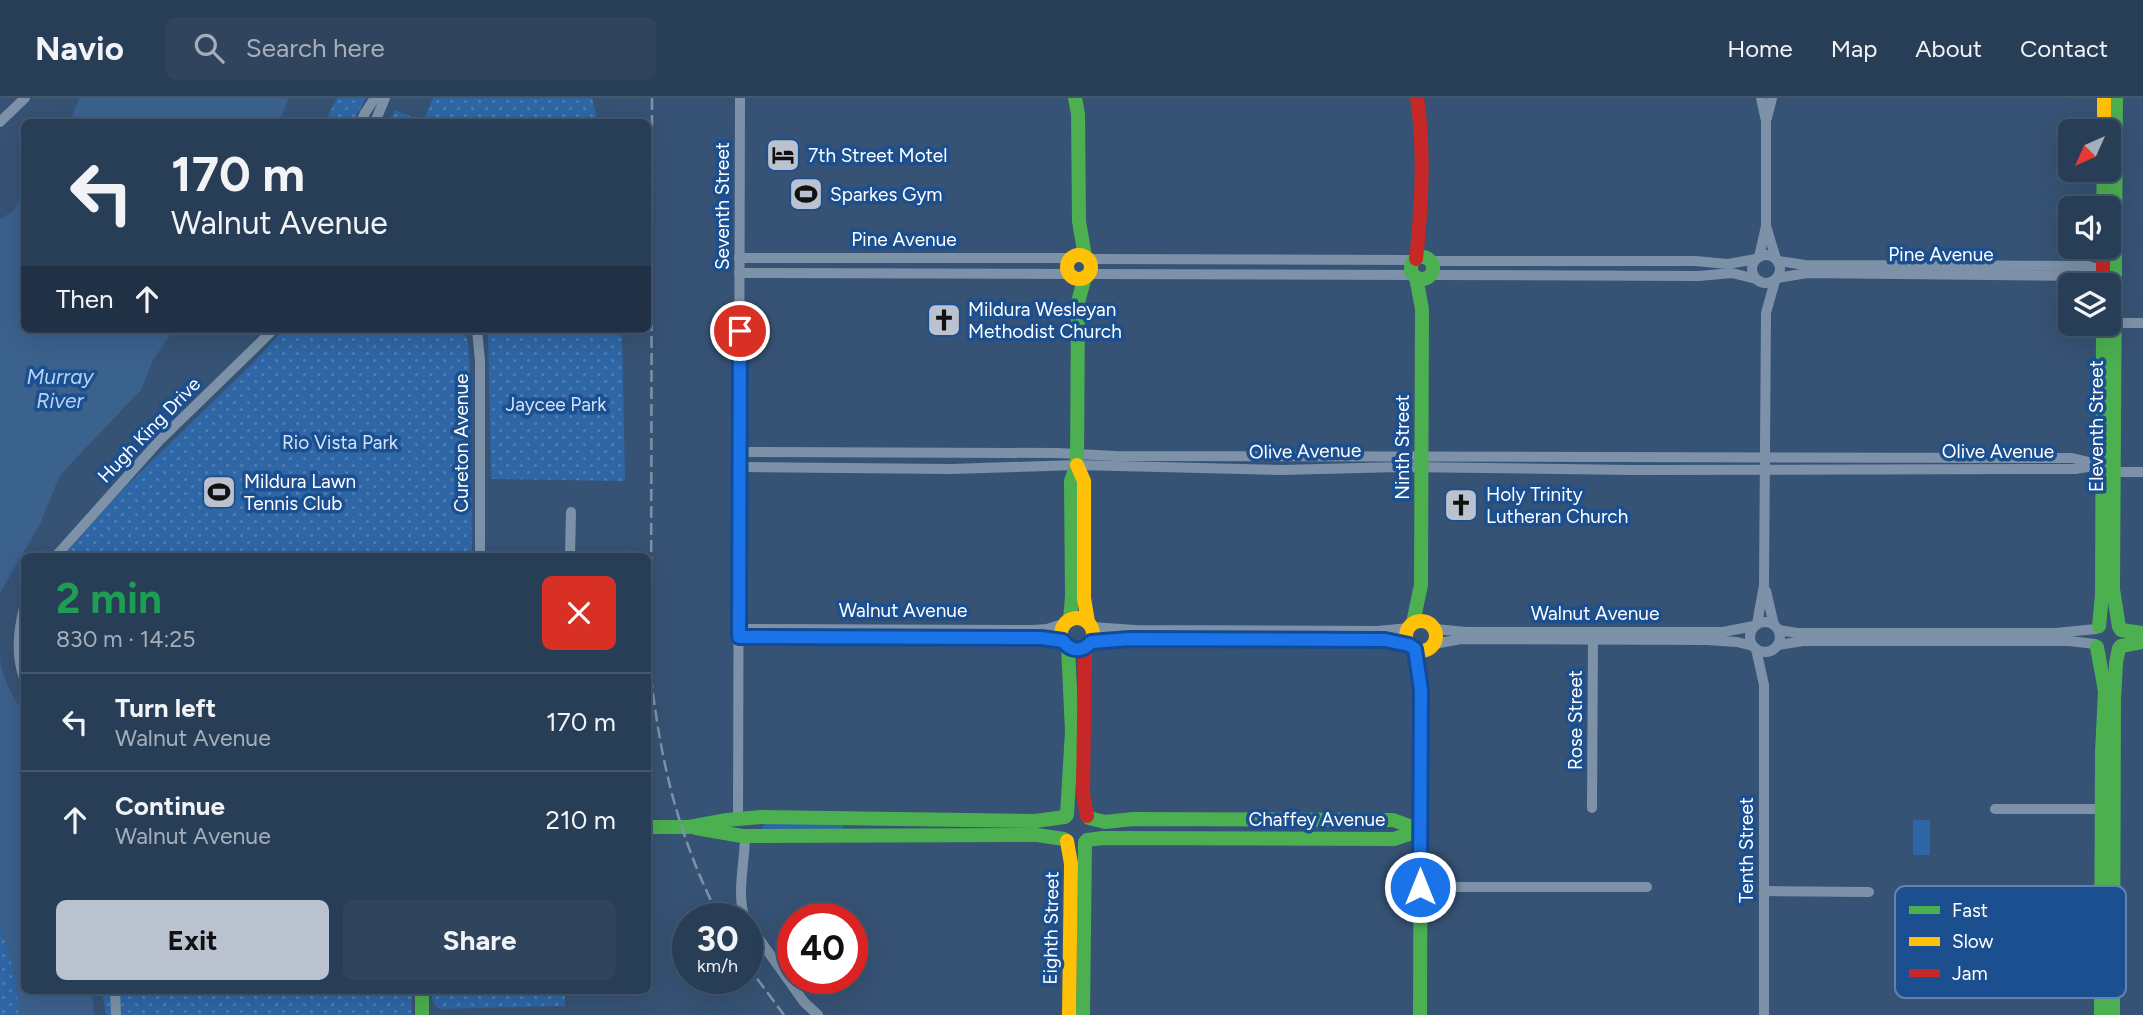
<!DOCTYPE html>
<html lang="en">
<head>
<meta charset="utf-8">
<style>
  :root { --surface:#283e57; --page:#30455d; --text:#f1f3f6; --muted:#a5aeba; --line:#44576d; --accent:#b9c2ce }
  body { margin:0; font-family:Figtree,sans-serif; background:var(--page); color:var(--text); height:100vh; display:flex; flex-direction:column; font-size:26px; white-space:nowrap }
  * { box-sizing:border-box; margin:0 }
  p { font-size:23px; color:var(--muted) }
  .icon { flex:none; width:38px; height:38px; fill:none; stroke:currentColor; stroke-width:2; stroke-linecap:round; stroke-linejoin:round }
  .map { position:relative; flex:1; overflow:hidden }
  .details { position:absolute; left:21px; top:455px; width:630px; height:441px; display:flex; flex-direction:column; background:var(--surface); border-radius:10px; box-shadow:0 7px 28px #0002,0 0 0 2px var(--line) }
  .details>* { flex:none }
  .hud { position:absolute; left:21px; top:21px; width:630px; height:214px; border-radius:10px; box-shadow:0 7px 28px #0002,0 0 0 2px var(--line); background:#283e57; color:var(--text); overflow:hidden }
  .needle { width:46px; rotate:225deg }
  .fabs { position:absolute; left:2058px; top:21px; display:grid; gap:14px }
  .fabs a { display:grid; place-items:center; width:63px; height:63px; border-radius:10px; background:var(--surface); box-shadow:0 7px 28px #0002,0 0 0 2px var(--line); font-size:35px }
  .speed { position:absolute; left:672px; top:805px; display:flex; gap:14px; font-size:35px; font-weight:700; text-align:center }
  .speed>* { display:grid; place-content:center; width:91px; height:91px; border-radius:50%; background:var(--surface); box-shadow:0 7px 28px #0002,0 0 0 2px var(--line); line-height:1 }
  .speed small { font-size:18px; font-weight:400 }
  .speed .limit { border:10px solid #d22; background:#fff; color:#111 }
  .pin { position:absolute; display:grid; place-items:center; width:60px; height:60px; color:#fff; margin:-30px; border:4px solid #fff; border-radius:50%; box-shadow:0 2px 7px #0007 }
  .me { position:absolute; width:77px; margin:-38px; rotate:0deg; stroke-linejoin:round; filter:drop-shadow(0 0 5px #0008) }
  .turn { display:flex; align-items:center; gap:24px; height:147px; padding:0 35px; font-size:32px }
  .turn .icon { width:91px; height:91px; stroke-width:2.5 }
  .turn b { display:block; font-size:49px; line-height:60px }
  .then { display:flex; align-items:center; height:66px; padding:0 35px; background:#0003; gap:14px; font-size:26px }
  .round { display:grid; place-items:center; flex:none; width:74px; height:74px; border-radius:10px; background:var(--page) }
  .summary { display:flex; align-items:center; justify-content:space-between; height:119px; padding:0 35px }
  h1 { font-size:42px; font-weight:700; line-height:52px; color:#1e9e55 }
  .cta { display:flex; gap:14px; margin-top:auto; padding:14px 35px }
  .cta a { flex:1; height:80px; border-radius:10px; background:var(--accent); color:#111; font-size:28px; font-weight:700; line-height:80px; text-align:center }
  .cta a+a { background:var(--page); color:var(--text) }
  ul { padding:0; list-style:none }
  li { display:flex; align-items:center; gap:21px; height:98px; padding:0 35px; border-top:2px solid var(--line) }
  li div { flex:1 }
  li b { display:block; font-size:26px }
  li em { font-style:normal }
  header { display:flex; align-items:center; gap:42px; box-sizing:border-box; height:98px; padding:0 35px; background:var(--surface); border-bottom:2px solid var(--line) }
  header strong { font-size:33px }
  nav { display:flex; gap:38px; margin-inline-start:auto; font-size:24px }
  .search { width:490px; height:63px; background:var(--page); display:flex; align-items:center; gap:18px; box-sizing:border-box; padding:0 24px; border-radius:10px; color:var(--muted); font-size:26px }
  .map>svg:first-child { display:block }
</style>
</head>
<body>
<header>
<strong>Navio</strong>
<div class="search"><svg class="icon" aria-label="search" viewBox="0 0 24 24"><circle cx="10" cy="10" r="6"/><path d="M15 15l6 6"/></svg>Search here</div>
<nav><a>Home</a><a>Map</a><a>About</a><a>Contact</a></nav>
</header>
<div class="map">
<svg width="2143" height="917" viewBox="0 0 2143 917">
  <defs>
    <pattern id="park-dots" width="8" height="8" patternUnits="userSpaceOnUse" patternTransform="scale(1.75)"><rect width="8" height="8" fill="#2f66a5"/><path d="M2 2h.1M6 6h.1" fill="none" stroke="#4e7db2" stroke-width="1.8" stroke-linecap="round"/></pattern>
  </defs>
  <rect width="100%" height="100%" fill="#365274"/>
  <g fill="#2f66a5">
    <rect x="1913" y="722" width="17" height="35"/>
    <path d="M764,725L843,727V732L762,731Z"/>
  </g>
  <g fill="url(#park-dots)">
    <path d="M337,0H366L353,24H325Z"/>
    <path d="M433,0H592L598,24H390L395,12L423,24Z"/>
    <path d="M284,231H463L468,244L470,272L472,458H63L128,386L255,263Z"/>
    <path d="M488,231H622L625,383L491,381Z"/>
    <path d="M0,829C12,861 17,883 19,917H0Z"/>
    <path d="M102,893H412V917H106Z"/>
    <path d="M432,893H565V908L441,911C432,908 432,901 432,893Z"/>
  </g>
  <g fill="#3b618d">
    <path d="M79,0H289L279,24H70Z"/>
    <path d="M24,97V231H174L153,262L141,292L60,377L40,426L0,495V121L12,114Z"/>
    <path d="M0,560C2,580 13,600 24,616V892L92,893L94,917H19C17,886 12,858 0,829Z"/>
  </g>
  <g fill="none" stroke-linecap="round" stroke-linejoin="round">
    <g stroke="#7d92a8" stroke-width="10">
      <path d="M1767,20L1772,0"/>
      <path d="M0,24L25,0"/>
      <path d="M361,24L365,15L375,0"/>
      <path d="M375,24L385,0"/>
      <path d="M1766,128L1776,161"/>
      <circle cx="1766" cy="171" r="14"/>
      <path d="M1759,159L1766,128V23L1761,0"/>
      <path d="M739,160H1070"/>
      <path d="M1088,161L1414,162"/>
      <path d="M1431,163H1695L1728,166L1756,161"/>
      <path d="M1778,163L1805,167L2088,168L2103,172"/>
      <path d="M739,175L1069,176"/>
      <path d="M1088,176L1414,177"/>
      <path d="M1431,177L1699,178L1732,175L1756,181"/>
      <path d="M1777,180L1807,175L2088,178L2103,172"/>
      <path d="M2109,225H2143"/>
      <path d="M477,231L480,263V458"/>
      <path d="M740,354L1057,355L1116,358L2072,360L2102,367"/>
      <path d="M740,369L951,371L1077,367L1281,372L1400,369L1633,372L2075,371L2100,367"/>
      <path d="M2107,374H2143"/>
      <path d="M56,458L159,343L274,231"/>
      <path d="M570,458L571,414"/>
      <path d="M1766,493L1774,527"/>
      <path d="M24,510C18,533 16,558 24,580"/>
      <circle cx="1765" cy="539" r="15"/>
      <path d="M1757,526L1764,487L1766,215L1775,183"/>
      <path d="M1092,529L1135,532L1377,533L1409,530"/>
      <path d="M739,531L1033,532L1047,531L1066,525"/>
      <path d="M1435,531L1466,534H1723L1754,528"/>
      <path d="M1779,532L1797,535H2056L2096,531"/>
      <path d="M739,539L1041,540L1063,543"/>
      <path d="M1092,544L1130,541L1385,542L1409,547"/>
      <path d="M1434,546L1461,541L1707,542L1737,544L1753,548"/>
      <path d="M1778,547L1803,543H2069L2095,546"/>
      <path d="M1756,551L1764,587V917"/>
      <path d="M1592,710L1593,536"/>
      <path d="M1995,711H2108"/>
      <path d="M738,721L740,0"/>
      <path d="M745,738C745,765 736,795 745,821"/>
      <path d="M1420,789H1647"/>
      <path d="M1764,793L1869,794"/>
      <path d="M747,824L804,904L818,917"/>
      <path d="M115,892L116,917"/>
    </g>
    <g stroke="#4caf50" stroke-width="14">
      <path d="M1075,0L1078,16L1079,123L1085,159"/>
      <path d="M2116,0L2113,491L2119,529"/>
      <path d="M2103,110L2104,72"/>
      <circle cx="1422" cy="170" r="11"/>
      <path d="M1070,522L1072,498L1071,383L1077,367L1078,204L1085,179"/>
      <path d="M1413,525L1421,487L1422,211L1416,179"/>
      <path d="M2099,528L2102,497L2103,226"/>
      <path d="M2121,532L2143,535"/>
      <path d="M2121,548L2143,544"/>
      <path d="M2097,549L2105,593L2102,654L2101,917"/>
      <path d="M1415,551L1421,592L1420,917"/>
      <path d="M1067,717L1072,633L1068,549"/>
      <path d="M1089,720L1105,724L1133,721L1393,722L1421,732"/>
      <path d="M648,729H689L727,722L761,719L1035,723L1065,719"/>
      <path d="M696,730L742,738L1037,737L1064,741"/>
      <path d="M1087,742L1103,740L1394,741L1421,732"/>
      <path d="M422,892V917"/>
      <path d="M1083,917L1085,744"/>
      <path d="M2113,917L2114,601L2116,565L2119,550"/>
    </g>
    <g stroke="#ffc107" stroke-width="14">
      <path d="M2104,0V33"/>
      <circle cx="1079" cy="169" r="12"/>
      <path d="M1077,367L1084,383V500L1088,524"/>
      <circle cx="1077" cy="536" r="16"/>
      <circle cx="1421" cy="538" r="15"/>
      <path d="M1067,743L1071,766L1069,917"/>
    </g>
    <g stroke="#c62828" stroke-width="14">
      <path d="M2103,149V187"/>
      <path d="M1416,161C1422,108 1425,53 1417,0"/>
      <path d="M1085,550L1083,696L1087,718"/>
    </g>
    <g stroke="#7e92a7" stroke-width="2.5" stroke-dasharray="12 5" stroke-linecap="butt">
      <path d="M652,0L651,578C661,668 679,740 720,821"/>
      <path d="M747,867L784,917"/>
    </g>
  </g>
  <g fill="none" stroke-linecap="round" stroke-linejoin="round">
    <g stroke="#114b97" stroke-width="18">
      <path id="route" d="M740,233L739,539L1041,540L1063,543C1071,554 1083,554 1091,544L1130,541L1385,542L1409,547L1415,551L1421,592L1420,789"/>
    </g>
    <use href="#route" stroke="#1a73e8" stroke-width="12"/>
  </g>
  <defs>
    <g id="hotel-square" transform="scale(1.75)"><rect x="-9" y="-9" width="18" height="18" rx="4" fill="#b9c2ce" stroke="#1b4f8f"/><path d="M-6-4.5h1.5V1H6V5H4.5V3h-9V5H-6ZM-4 0a1.8 1.8 0 1 1 3.6 0ZM.5 0V-2.5h3Q6-2.5 6 0Z" fill="#111"/></g>
    <g id="stadium-square" transform="scale(1.75)"><rect x="-9" y="-9" width="18" height="18" rx="4" fill="#b9c2ce" stroke="#1b4f8f"/><path d="M0-5a6.5 5 0 1 0 0 10a6.5 5 0 1 0 0-10ZM-3.5-1.8h7v3.6h-7Z" fill="#111"/></g>
    <g id="church-square" transform="scale(1.75)"><rect x="-9" y="-9" width="18" height="18" rx="4" fill="#b9c2ce" stroke="#1b4f8f"/><path d="M-1.2-6h2.4v3.5h3.3v2.4h-3.3V6h-2.4V-.1h-3.3v-2.4h3.3Z" fill="#111"/></g>
  </defs>
  <g fill-rule="evenodd">
    <use href="#hotel-square" x="783" y="57"/>
    <use href="#stadium-square" x="806" y="96"/>
    <use href="#church-square" x="944" y="222"/>
    <use href="#stadium-square" x="219" y="394"/>
    <use href="#church-square" x="1461" y="407"/>
  </g>
  <g text-anchor="middle" dominant-baseline="central" stroke-width="7" stroke-linejoin="round" paint-order="stroke">
    <g font-size="19" fill="#fff" stroke="#1b4f8f" text-anchor="start">
      <text x="808" y="57">7th Street Motel</text>
      <text x="830" y="96">Sparkes Gym</text>
      <text x="968" y="211">Mildura Wesleyan<tspan x="968" dy="22">Methodist Church</tspan></text>
      <text x="244" y="383">Mildura Lawn<tspan x="244" dy="22">Tennis Club</tspan></text>
      <text x="1486" y="396">Holy Trinity<tspan x="1486" dy="22">Lutheran Church</tspan></text>
    </g>
    <g font-size="19" fill="#fff" stroke="#1b4f8f">
      <text transform="translate(722 108) rotate(-90)">Seventh Street</text>
      <text x="904" y="141">Pine Avenue</text>
      <text x="1941" y="156">Pine Avenue</text>
      <text transform="translate(2096 328) rotate(-90)">Eleventh Street</text>
      <text transform="translate(149 332) rotate(-46)">Hugh King Drive</text>
      <text transform="translate(461 345) rotate(-90)">Cureton Avenue</text>
      <text transform="translate(1402 349) rotate(-90)">Ninth Street</text>
      <text transform="translate(1305 353) rotate(-1)">Olive Avenue</text>
      <text x="1998" y="353">Olive Avenue</text>
      <text x="903" y="512">Walnut Avenue</text>
      <text x="1595" y="515">Walnut Avenue</text>
      <text transform="translate(1575 622) rotate(-90)">Rose Street</text>
      <text x="1317" y="721">Chaffey Avenue</text>
      <text transform="translate(1746 752) rotate(-90)">Tenth Street</text>
      <text transform="translate(1051 830) rotate(-89)">Eighth Street</text>
    </g>
    <g font-size="19" fill="#cfe3fa" stroke="#1b4f8f">
      <text x="556" y="306">Jaycee Park</text>
      <text x="340" y="344">Rio Vista Park</text>
    </g>
    <g font-size="21" font-style="italic" fill="#b5d3f5" stroke="#1b4f8f">
      <text x="60" y="278">Murray<tspan x="60" dy="24">River</tspan></text>
    </g>
  </g>
  <rect x="1895" y="788" width="231" height="112" rx="10" fill="#1b4f8f" stroke="#5f84b1" stroke-width="2"/>
  <rect x="1909" y="808" width="31" height="8" fill="#4caf50"/>
  <rect x="1909" y="839" width="31" height="9" fill="#ffc107"/>
  <rect x="1909" y="871" width="31" height="8" fill="#c62828"/>
  <g font-size="19" fill="#fff">
    <text x="1952" y="819">Fast</text>
    <text x="1952" y="850">Slow</text>
    <text x="1952" y="882">Jam</text>
  </g>
</svg>
<div class="fabs">
<a><svg class="needle" viewBox="-14 -14 28 28"><path d="M0-13l5 13h-10z" fill="#e53935"/><path d="M0 13l5-13h-10z" fill="#a5aeba"/></svg></a>
<a><svg class="icon" aria-label="sound" viewBox="0 0 24 24"><path d="M4 9h4l5-4v14l-5-4H4zM17 9q2 3 0 6"/></svg></a>
<a><svg class="icon" aria-label="layers" viewBox="0 0 24 24"><path d="M12 4l9 5-9 5-9-5zM3 14l9 5 9-5"/></svg></a>
</div>
<div class="speed"><div>30<small>km/h</small></div><div class="limit">40</div></div>
<div class="pin" style="left:740px;top:233px;background:#d93025"><svg class="icon" aria-label="arrive" viewBox="0 0 24 24"><path d="M6 21V4h12l-3 4 3 4H6"/></svg></div>
<svg class="me" style="left:1420px;top:789px" viewBox="-20 -20 40 40"><circle r="17" fill="#1a73e8" stroke="#fff" stroke-width="3"/><path d="M0-11L8 9 0 5-8 9z" fill="#fff"/></svg>
<div class="hud">
<div class="turn"><svg class="icon" aria-label="left" viewBox="0 0 24 24"><path d="M17 20v-9H6M10 6l-5 5 5 5"/></svg><div><b>170 m</b>Walnut Avenue</div></div>
<div class="then">Then<svg class="icon" aria-label="ahead" viewBox="0 0 24 24"><path d="M12 20V5M6 11l6-6 6 6"/></svg></div>
</div>
<section class="details">
<div class="summary"><div><h1>2 min</h1><p>830 m · 14:25</p></div><a class="round" style="background:#d93025;color:#fff"><svg class="icon" aria-label="close" viewBox="0 0 24 24"><path d="M6 6l12 12M18 6L6 18"/></svg></a></div>
<ul>
<li><svg class="icon" aria-label="left" viewBox="0 0 24 24"><path d="M17 20v-9H6M10 6l-5 5 5 5"/></svg><div><b>Turn left</b><p>Walnut Avenue</p></div><em>170 m</em></li>
<li><svg class="icon" aria-label="ahead" viewBox="0 0 24 24"><path d="M12 20V5M6 11l6-6 6 6"/></svg><div><b>Continue</b><p>Walnut Avenue</p></div><em>210 m</em></li>
</ul>
<div class="cta"><a>Exit</a><a>Share</a></div>
</section>
</div>
</body>
</html>
